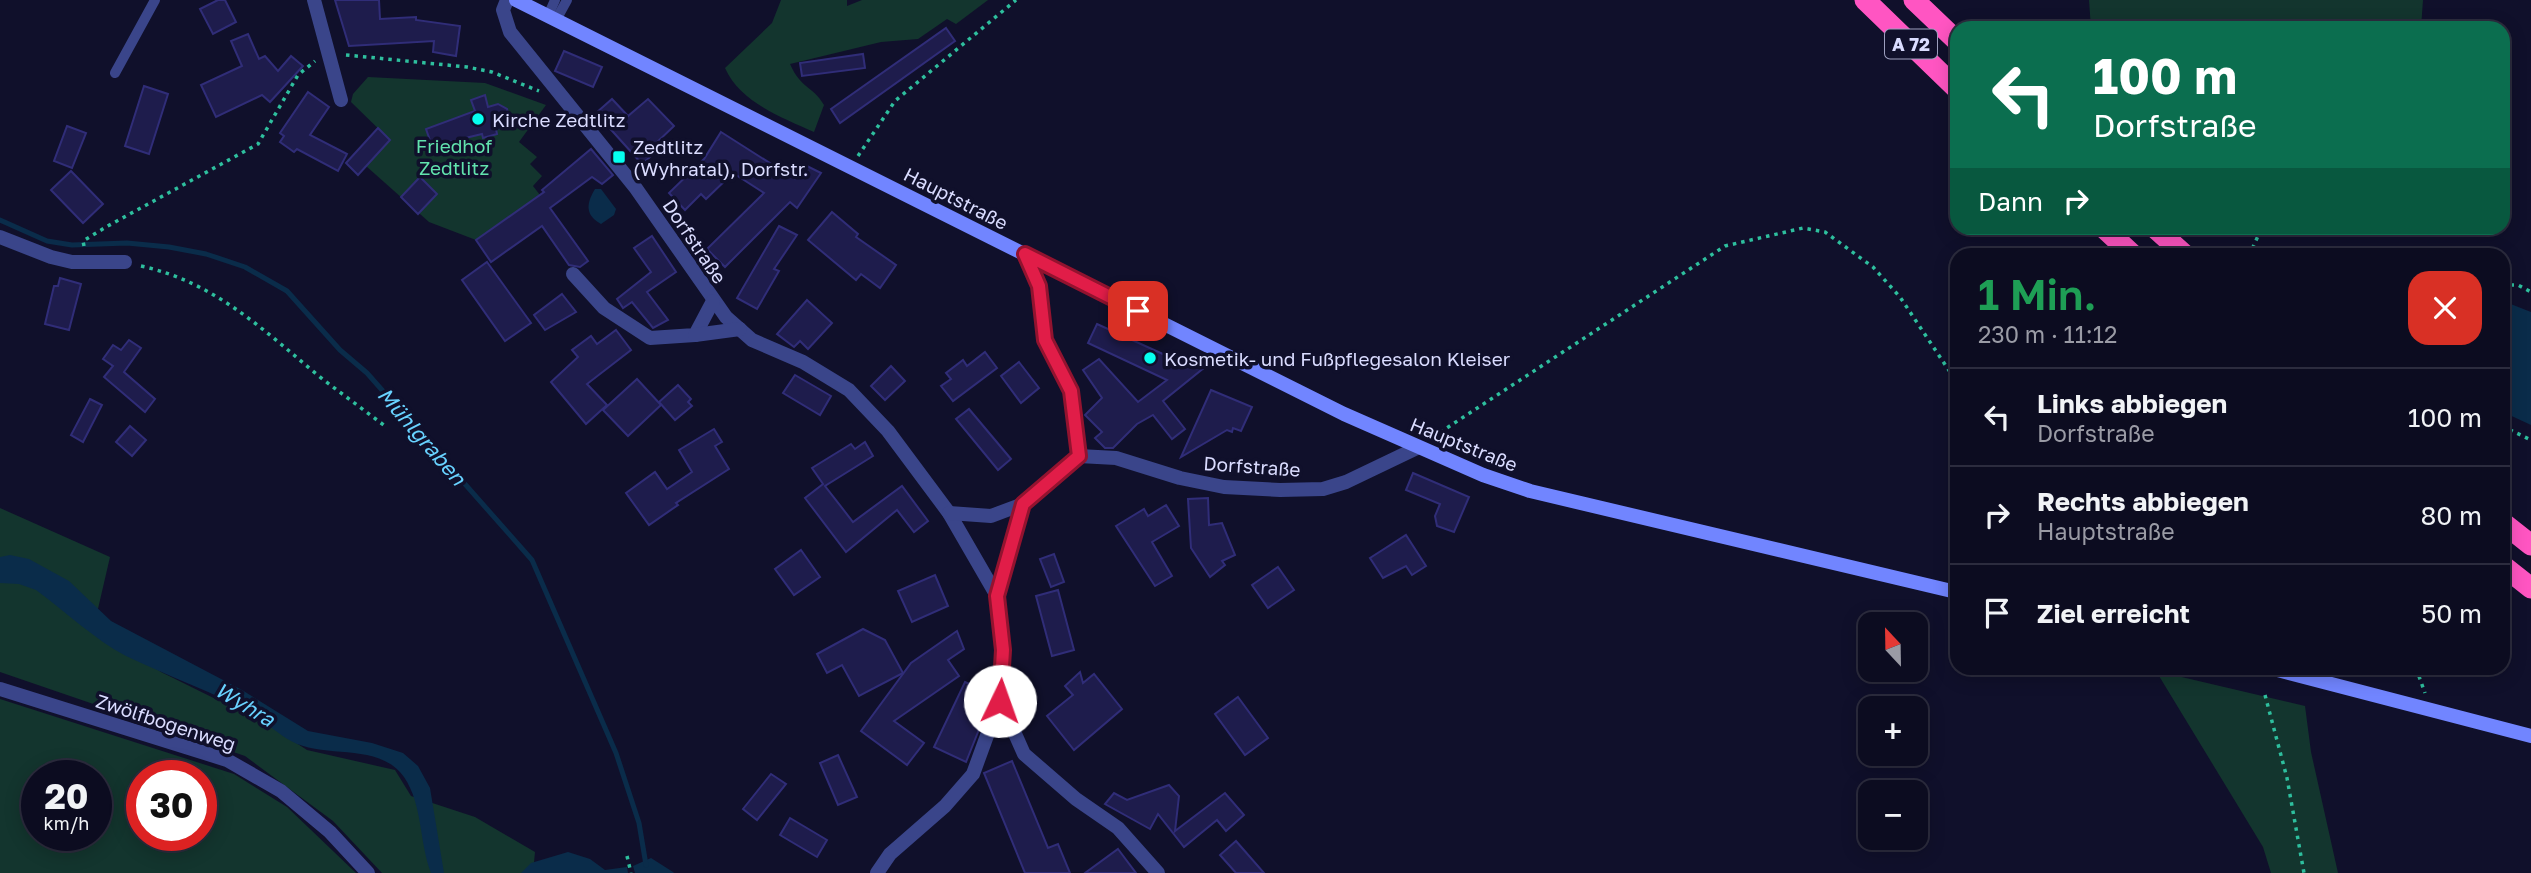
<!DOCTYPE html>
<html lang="de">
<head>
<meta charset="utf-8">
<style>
  :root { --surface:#0c0c20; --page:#1a1a2d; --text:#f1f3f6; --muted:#9a9ba5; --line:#2c2c3e }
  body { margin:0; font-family:"Golos Text",sans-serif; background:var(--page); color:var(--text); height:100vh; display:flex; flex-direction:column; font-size:26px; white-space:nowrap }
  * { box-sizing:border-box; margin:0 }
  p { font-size:23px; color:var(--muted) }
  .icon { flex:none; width:38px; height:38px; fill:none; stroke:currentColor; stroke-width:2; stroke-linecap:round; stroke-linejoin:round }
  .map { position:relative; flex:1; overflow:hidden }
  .details { position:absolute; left:1950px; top:248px; width:560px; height:427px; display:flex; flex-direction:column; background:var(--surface); border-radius:21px; box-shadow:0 4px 18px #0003,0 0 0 2px var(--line) }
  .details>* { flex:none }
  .top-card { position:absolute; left:1950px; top:21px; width:560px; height:214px; border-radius:21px; box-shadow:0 4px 18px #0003,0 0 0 2px var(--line); background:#0b6e4f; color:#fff; overflow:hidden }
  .needle { width:46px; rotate:338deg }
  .controls { position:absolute; left:1858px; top:612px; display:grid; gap:14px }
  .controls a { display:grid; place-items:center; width:70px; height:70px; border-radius:14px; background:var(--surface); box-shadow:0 4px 18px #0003,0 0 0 2px var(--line); font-size:35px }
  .speed { position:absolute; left:21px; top:760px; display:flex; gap:14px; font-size:35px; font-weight:700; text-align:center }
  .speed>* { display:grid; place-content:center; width:91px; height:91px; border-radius:50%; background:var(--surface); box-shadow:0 4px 18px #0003,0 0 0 2px var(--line); line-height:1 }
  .speed small { font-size:18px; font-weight:400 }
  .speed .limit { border:10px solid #d22; background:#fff; color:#111 }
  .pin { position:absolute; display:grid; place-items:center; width:60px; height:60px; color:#fff; margin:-30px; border-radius:14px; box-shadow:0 4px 10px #0006 }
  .me { position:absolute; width:77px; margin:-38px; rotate:3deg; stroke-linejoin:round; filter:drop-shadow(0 0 5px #0008) }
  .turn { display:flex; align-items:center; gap:24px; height:147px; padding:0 28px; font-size:32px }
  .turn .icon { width:91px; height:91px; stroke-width:2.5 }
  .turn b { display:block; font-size:49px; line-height:60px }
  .then { display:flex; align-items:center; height:66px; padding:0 28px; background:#0003; gap:14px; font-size:26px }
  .round { display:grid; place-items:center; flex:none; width:74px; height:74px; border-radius:21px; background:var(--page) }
  .overview { display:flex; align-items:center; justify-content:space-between; height:119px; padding:0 28px }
  h1 { font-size:42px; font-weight:600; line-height:52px; color:#1e9e55 }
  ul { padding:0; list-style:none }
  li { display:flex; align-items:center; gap:21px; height:98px; padding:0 28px; border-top:2px solid var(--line) }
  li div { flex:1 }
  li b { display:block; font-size:26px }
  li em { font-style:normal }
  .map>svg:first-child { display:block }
</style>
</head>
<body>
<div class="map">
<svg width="2531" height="873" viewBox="0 0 2531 873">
  <rect width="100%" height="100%" fill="#10102b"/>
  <g fill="#13352e" fill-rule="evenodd">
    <path d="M781,0H847V6L862,0H988L956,24L947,19L918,39L881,42L790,64C801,89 813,86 824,105L814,132C781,117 740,102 725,68L772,23Z"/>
    <path d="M2089,0H2423L2421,28H2091Z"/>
    <path d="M368,77L485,83L546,105L519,142L537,157L530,164L542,176L533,186L540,195L476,240L429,222L366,166L390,140L351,102L353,94Z"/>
    <path d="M0,508L110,557L94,626L161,672L270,726L307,750L395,770L411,796L475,817L535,852L533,873H382L333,821L245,756L0,672Z"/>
    <path d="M2156,671L2305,706L2311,752L2338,873H2271L2263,847Z"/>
    <path d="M0,699L234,774L287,807L356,873H0ZM96,775V835H37V775ZM142,775H201V835H142Z"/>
  </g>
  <g fill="#0a2c4a">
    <path d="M595,189H601L616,209L614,215L601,224C585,215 586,204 595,189Z"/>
    <path d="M2503,301L2531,312V425L2503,412Z"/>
    <path d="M10,555L29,559L69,581L111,621L242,690L308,731L372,743L403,753L418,766L430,788L444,873H431C419,842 423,805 404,777C378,741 325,760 291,741C278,734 268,724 256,716C215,692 169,677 126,656C95,640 65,611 36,590L19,584L0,583V557Z"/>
    <path d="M568,852L590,859L605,870L627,867L628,873H521L531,863Z"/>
    <path d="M651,858L673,872L674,873H635L633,866Z"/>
  </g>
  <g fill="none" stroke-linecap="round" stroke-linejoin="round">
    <path stroke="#0a2c4a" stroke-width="5" d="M0,220L47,241L72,245L127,243L169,247L206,254L245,267L287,291L340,350L367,373L532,560L616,753L639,823L646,865"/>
  </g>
  <g fill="#1e1c4c" stroke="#302d78" stroke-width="2">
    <path d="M218,0H225L236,22L213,34L200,9Z"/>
    <path d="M335,0H379L380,19L416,17V20L460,26L456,56L433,52L434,41L349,46Z"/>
    <path d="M946,28L955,41L840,123L831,109Z"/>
    <path d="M248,34L259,59L265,56L278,71L291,56L303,66L270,102L262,95L216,117L201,85L242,66L231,41Z"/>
    <path d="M564,51L602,67L593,87L555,71Z"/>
    <path d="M863,54L865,68L802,76L800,63Z"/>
    <path d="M144,86L168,94L149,154L125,146Z"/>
    <path d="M308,92L329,107L310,135L347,154L338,171L297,149L294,152L280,142L284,136L280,133Z"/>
    <path d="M485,95L488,107L498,104L507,109L509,117L505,127L496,129L497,134L483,138L482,134L432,146L426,129L475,111L471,100Z"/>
    <path d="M612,99L628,116L648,99L674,126L654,145L658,150L642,164L596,113Z"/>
    <path d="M67,126L86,133L72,168L54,161Z"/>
    <path d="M378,128L390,140L358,175L346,163Z"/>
    <path d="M721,132L795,179L805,165L821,173L797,208L790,202L725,267L707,249L764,193L733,173L706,199L701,194L685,210L669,193L704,159Z"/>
    <path d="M591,149L613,175L602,184L592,177L550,208L588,261L580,267L569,265L542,226L491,262L476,240L544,192L542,190Z"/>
    <path d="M71,171L103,204L83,223L51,190Z"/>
    <path d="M420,177L437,194L418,214L401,197Z"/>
    <path d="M832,212L858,234L856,237L896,265L880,288L861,274L856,280L808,240Z"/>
    <path d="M779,226L797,235L774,269L779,271L757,309L737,298Z"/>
    <path d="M652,236L676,272L647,292L668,320L653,328L632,302L623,308L617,299L651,272L634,248Z"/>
    <path d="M487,262L531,323L505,341L462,280Z"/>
    <path d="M60,278L81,284L69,330L45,324L54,286H58Z"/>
    <path d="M562,294L576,312L545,330L534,315Z"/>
    <path d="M807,300L832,323L808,349L800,341L794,347L777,334Z"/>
    <path d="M1097,324L1187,365L1198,358L1205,367L1163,401L1185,429L1172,439L1153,415L1137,424L1113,448H1105L1095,438L1102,432L1085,415L1102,398L1083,370L1099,359L1138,402L1167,380L1088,343Z"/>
    <path d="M616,330L631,350L587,384L607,405L586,424L551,382L578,357L572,350L591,336L597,344Z"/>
    <path d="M129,340L141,348L124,372L155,399L145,412L104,377L113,366L103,359L113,345L121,350Z"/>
    <path d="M985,352L997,368L953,401L941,386L951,379L946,373L963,360L967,366Z"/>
    <path d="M1019,362L1039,388L1021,403L1001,376Z"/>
    <path d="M891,366L905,381L885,400L871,386Z"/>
    <path d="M795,375L831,396L820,415L783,393Z"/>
    <path d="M637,379L661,405L628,436L603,410Z"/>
    <path d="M678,385L691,399L688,402L692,406L675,420L659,402Z"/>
    <path d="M1211,390L1252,407L1241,431L1233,428L1232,432L1227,430L1181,457Z"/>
    <path d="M90,399L102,405L83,442L71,435Z"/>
    <path d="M969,409L1011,459L998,470L956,419Z"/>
    <path d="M130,426L146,440L132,456L116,442Z"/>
    <path d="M714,429L722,442L715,446L729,469L676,503L678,505L649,525L626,493L655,472L667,489L692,472L679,450Z"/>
    <path d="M865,442L873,456L825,486L853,522L902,486L928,521L914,532L897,510L846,552L805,498L823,484L812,468L851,444L855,449Z"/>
    <path d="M1413,473L1469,497L1454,532L1437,526L1435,516L1440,504L1406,490Z"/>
    <path d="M1208,498L1209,525L1222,523L1235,555L1222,561L1225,565L1210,577L1191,548L1188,499Z"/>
    <path d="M1166,505L1179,526L1152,542L1172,576L1155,586L1116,526L1144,509L1148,516Z"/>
    <path d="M1406,535L1426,566L1412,575L1406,566L1383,578L1370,558Z"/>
    <path d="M801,550L820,577L794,595L775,569Z"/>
    <path d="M1054,554L1064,582L1051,587L1040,559Z"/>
    <path d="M1278,567L1294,590L1268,608L1252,585Z"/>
    <path d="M935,575L948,606L912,622L898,591Z"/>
    <path d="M1058,590L1074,650L1052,656L1036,596Z"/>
    <path d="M863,629L885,640L903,673L859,696L842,665L827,673L817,654Z"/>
    <path d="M957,631L964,649L948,660L959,676L894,721L924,743L907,765L861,731L911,663Z"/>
    <path d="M1080,672L1083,683L1094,674L1122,709L1074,750L1047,716L1073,695L1065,686Z"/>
    <path d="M965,682L983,690L979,700L985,703L982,722L966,762L934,747Z"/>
    <path d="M1238,697L1268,738L1245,755L1215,714Z"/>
    <path d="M838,755L857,797L838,805L820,763Z"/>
    <path d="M1012,761L1048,848L1058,844L1070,873H1025L984,773Z"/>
    <path d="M771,774L786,784L757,820L743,809Z"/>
    <path d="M1169,785L1179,796L1175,831L1225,793L1244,815L1226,831L1217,820L1184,847L1158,814L1150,829L1105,804L1114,793L1127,800Z"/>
    <path d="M790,818L827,840L817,857L780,835Z"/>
    <path d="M1236,841L1264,873H1236L1220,855Z"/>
    <path d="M1118,849L1136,873H1085Z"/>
  </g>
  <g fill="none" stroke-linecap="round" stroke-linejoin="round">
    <g stroke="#2ebf9e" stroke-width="3.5" stroke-dasharray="3.5 5" stroke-linecap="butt">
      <path d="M346,55L467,67L492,72L539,91"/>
      <path d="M858,156L895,101L1016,0"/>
      <path d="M84,246L83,241L106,227L258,144L298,75L315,61"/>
      <path d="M2249,256L2258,236L2254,228"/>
      <path d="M2353,256L2356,251L2380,248L2393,256"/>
      <path d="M141,266C218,283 266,333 325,381C345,396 365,411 385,426"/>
      <path d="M2502,285H2518L2531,292"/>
      <path d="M2502,426L2531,440"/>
      <path d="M1433,437L1725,246L1803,228L1825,232L1873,267L1900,297L1956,381"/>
      <path d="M2416,668L2425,693"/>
      <path d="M2265,695L2287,778L2304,873"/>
      <path d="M627,856L631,873"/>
    </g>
    <g stroke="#3a458a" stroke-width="10">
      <path d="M548,16L555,0"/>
      <path d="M556,20L567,0"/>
      <path d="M115,73L155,0"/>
    </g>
    <g stroke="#3a458a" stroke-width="14">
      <path d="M314,0L341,100"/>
      <path d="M507,0L503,10L510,32L635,187L726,317L752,340L803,362L849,390L888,431L949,513L997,596L1003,650L1000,700L973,774L945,806L890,854L877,873"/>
      <path d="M0,237L51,257L72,262H125"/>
      <path d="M1025,254L1039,286L1045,340L1071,391L1079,456"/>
      <path d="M573,274L604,308L650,338L695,335L713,301"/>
      <path d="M695,335L740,329"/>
      <path d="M949,513L991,516L1023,504"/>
      <path d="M997,596L1023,504L1079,456L1116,458L1180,478L1224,487L1280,490L1323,489L1346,482L1417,448"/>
      <path d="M0,689L227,760L281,791L330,832L368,873"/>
      <path d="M1000,700L1024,754L1076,799L1118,828L1158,873"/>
    </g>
    <g stroke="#7185ff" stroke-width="14">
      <path d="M516,0L1344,414L1483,475L1530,491L1956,592"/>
      <path d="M2270,668L2531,736"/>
    </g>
    <g stroke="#ff55c2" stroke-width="21">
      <path d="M1865,0L1956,88"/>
      <path d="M1914,0L1956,40"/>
      <path d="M2104,228L2134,256"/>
      <path d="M2155,228L2186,256"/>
      <path d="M2502,522L2531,545"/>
      <path d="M2502,565L2531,588"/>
    </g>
  </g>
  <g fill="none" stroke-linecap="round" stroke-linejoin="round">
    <g stroke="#92132f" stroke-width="18">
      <path id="route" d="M1000,701L1003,650L997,596L1023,504L1079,456L1071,391L1045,340L1039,286L1025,254L1138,311"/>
    </g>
    <use href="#route" stroke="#e11d48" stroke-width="12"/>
  </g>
  <g fill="#06ffef" stroke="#10102b" stroke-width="2.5">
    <circle cx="478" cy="119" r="7"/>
    <rect x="612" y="150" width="14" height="14" rx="3.5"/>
    <circle cx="1150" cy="358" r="7"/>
  </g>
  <g text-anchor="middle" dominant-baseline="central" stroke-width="7" stroke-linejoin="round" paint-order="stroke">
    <rect fill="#10102b" stroke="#9d9fbf" stroke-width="2" x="1885" y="29.5" width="52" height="29" rx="5"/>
    <g font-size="18" font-weight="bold" fill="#dadcff">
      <text x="1911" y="44">A 72</text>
    </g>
    <g font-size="19" fill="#dadcff" stroke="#10102b" text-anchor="start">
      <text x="492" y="119">Kirche Zedtlitz</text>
      <text x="633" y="146">Zedtlitz<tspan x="633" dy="22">(Wyhratal), Dorfstr.</tspan></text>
      <text x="1164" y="358">Kosmetik- und Fußpflegesalon Kleiser</text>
    </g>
    <g font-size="19" fill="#62e3ae" stroke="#10102b">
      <text x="454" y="145">Friedhof<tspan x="454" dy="22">Zedtlitz</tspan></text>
    </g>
    <g font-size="19" fill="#dadcff" stroke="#10102b">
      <text transform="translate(956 198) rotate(27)">Hauptstraße</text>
      <text transform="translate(695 241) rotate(56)">Dorfstraße</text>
      <text transform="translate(1464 444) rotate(22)">Hauptstraße</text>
      <text transform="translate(1252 466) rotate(4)">Dorfstraße</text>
      <text transform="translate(166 722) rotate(18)">Zwölfbogenweg</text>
    </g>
    <g font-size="21" font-style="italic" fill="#68d2ff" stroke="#10102b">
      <text transform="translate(422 436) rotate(49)">Mühlgraben</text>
      <text transform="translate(245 704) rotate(31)">Wyhra</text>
    </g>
  </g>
</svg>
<div class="controls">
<a><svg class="needle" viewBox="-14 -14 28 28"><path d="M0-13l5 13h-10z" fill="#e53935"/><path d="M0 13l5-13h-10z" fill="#9a9ba5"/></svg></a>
<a>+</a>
<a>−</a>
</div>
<div class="speed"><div>20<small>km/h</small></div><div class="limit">30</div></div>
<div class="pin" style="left:1138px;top:311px;background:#d93025"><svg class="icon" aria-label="arrive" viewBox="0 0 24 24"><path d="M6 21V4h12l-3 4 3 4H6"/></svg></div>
<svg class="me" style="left:1000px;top:701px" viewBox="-20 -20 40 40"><circle r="19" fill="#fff"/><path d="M0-13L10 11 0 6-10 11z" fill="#e11d48"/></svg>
<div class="top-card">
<div class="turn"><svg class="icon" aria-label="left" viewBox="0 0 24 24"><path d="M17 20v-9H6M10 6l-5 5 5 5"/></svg><div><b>100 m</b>Dorfstraße</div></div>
<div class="then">Dann<svg class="icon" aria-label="right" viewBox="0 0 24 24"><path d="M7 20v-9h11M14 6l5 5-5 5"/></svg></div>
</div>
<section class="details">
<div class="overview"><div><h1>1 Min.</h1><p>230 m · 11:12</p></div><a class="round" style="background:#d93025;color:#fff"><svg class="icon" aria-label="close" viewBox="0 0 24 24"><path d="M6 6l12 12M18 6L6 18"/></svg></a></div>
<ul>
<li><svg class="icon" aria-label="left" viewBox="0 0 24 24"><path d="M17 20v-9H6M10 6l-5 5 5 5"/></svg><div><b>Links abbiegen</b><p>Dorfstraße</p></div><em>100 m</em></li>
<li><svg class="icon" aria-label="right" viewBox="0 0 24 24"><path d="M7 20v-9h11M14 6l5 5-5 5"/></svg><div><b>Rechts abbiegen</b><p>Hauptstraße</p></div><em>80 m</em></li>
<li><svg class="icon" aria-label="arrive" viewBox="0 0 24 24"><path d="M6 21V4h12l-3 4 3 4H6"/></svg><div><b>Ziel erreicht</b></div><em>50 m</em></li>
</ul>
</section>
</div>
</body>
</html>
